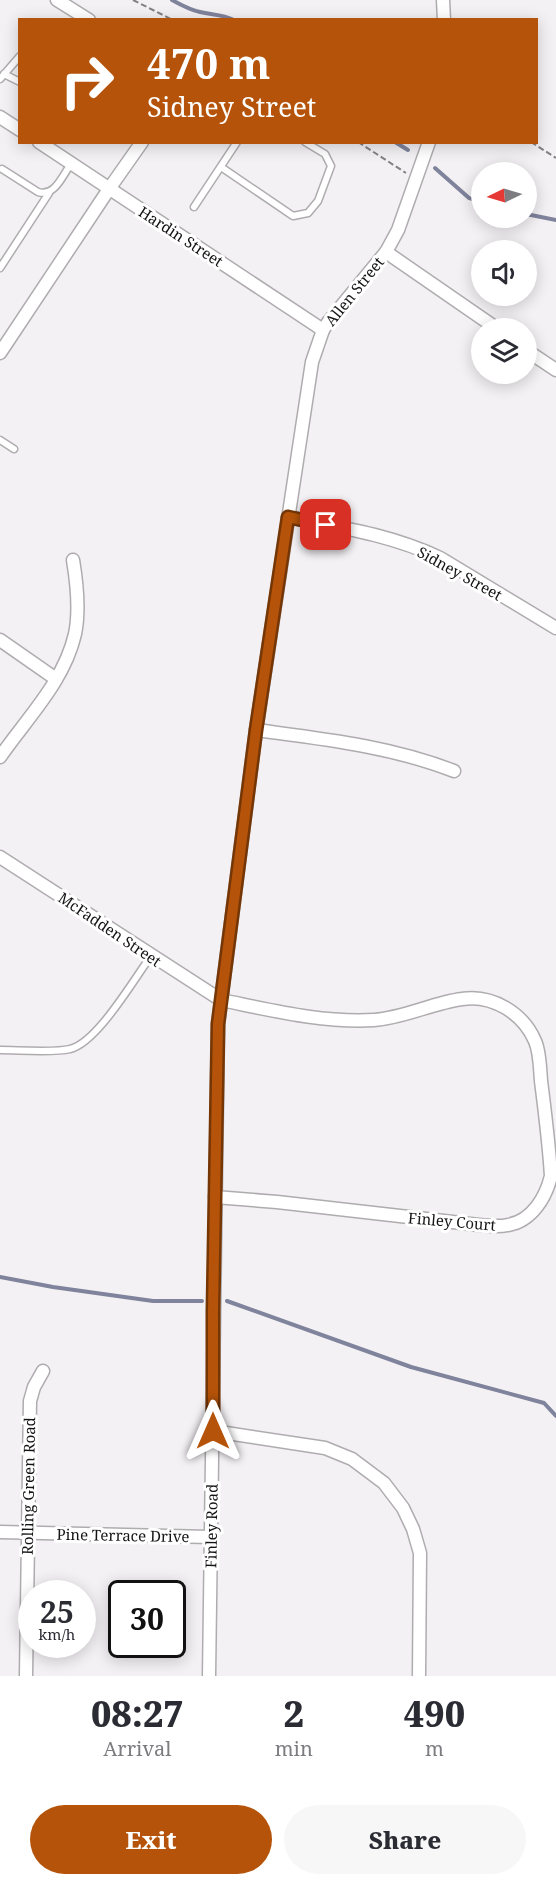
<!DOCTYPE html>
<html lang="en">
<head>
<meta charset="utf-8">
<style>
  :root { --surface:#fff; --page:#f7f7f7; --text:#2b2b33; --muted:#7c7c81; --accent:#b45309 }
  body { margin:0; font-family:"Noto Serif",serif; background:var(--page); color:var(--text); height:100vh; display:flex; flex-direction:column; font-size:22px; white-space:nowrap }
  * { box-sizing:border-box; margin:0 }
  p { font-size:20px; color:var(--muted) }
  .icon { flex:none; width:33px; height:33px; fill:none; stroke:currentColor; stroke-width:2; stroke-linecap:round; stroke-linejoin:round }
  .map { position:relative; height:1676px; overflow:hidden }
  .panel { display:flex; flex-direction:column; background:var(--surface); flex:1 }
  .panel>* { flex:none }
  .guide { position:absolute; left:18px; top:18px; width:520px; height:126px; border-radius:0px; box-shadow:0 3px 15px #0003; background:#b45309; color:#fff; overflow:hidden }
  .needle { width:39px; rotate:265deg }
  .fabs { position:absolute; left:471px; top:162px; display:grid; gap:12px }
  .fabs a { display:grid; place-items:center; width:66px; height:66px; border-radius:50%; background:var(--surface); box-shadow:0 3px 15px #0003; font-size:30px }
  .speed { position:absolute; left:18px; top:1580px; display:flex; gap:12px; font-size:30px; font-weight:700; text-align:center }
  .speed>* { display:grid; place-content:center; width:78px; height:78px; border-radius:50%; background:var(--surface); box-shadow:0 3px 15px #0003; line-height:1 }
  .speed small { font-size:15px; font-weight:400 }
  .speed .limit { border:3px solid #111; border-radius:9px; background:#fff; color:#111 }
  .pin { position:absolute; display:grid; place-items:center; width:51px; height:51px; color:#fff; margin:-26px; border-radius:12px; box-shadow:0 3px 9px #0006 }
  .me { position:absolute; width:66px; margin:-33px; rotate:0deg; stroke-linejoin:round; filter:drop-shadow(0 0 4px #0008) }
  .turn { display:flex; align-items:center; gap:21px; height:126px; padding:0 30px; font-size:27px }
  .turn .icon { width:78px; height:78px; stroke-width:2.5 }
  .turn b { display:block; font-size:42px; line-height:51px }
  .eta { display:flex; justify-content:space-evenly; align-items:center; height:102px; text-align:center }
  .eta b { font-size:36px; font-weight:800; line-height:42px }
  .button { display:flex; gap:12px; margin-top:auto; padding:12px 30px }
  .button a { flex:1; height:69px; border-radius:36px; background:var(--accent); color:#fff; font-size:24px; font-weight:800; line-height:69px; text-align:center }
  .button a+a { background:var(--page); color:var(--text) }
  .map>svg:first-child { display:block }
</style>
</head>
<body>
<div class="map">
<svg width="556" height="1676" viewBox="0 0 556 1676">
  <rect width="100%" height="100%" fill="#f4f1f4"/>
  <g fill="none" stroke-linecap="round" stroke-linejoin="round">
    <g stroke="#7f839c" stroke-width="4">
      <path d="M172,0C181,5 190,10 200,12C212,15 222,14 234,20"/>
      <path d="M395,142L408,150"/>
      <path d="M435,168L469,198L482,203"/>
      <path d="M526,214L556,220"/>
      <path d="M0,1277L53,1287L153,1301H202"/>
      <path d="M227,1301L411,1367L544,1403L556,1416"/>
    </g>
    <g stroke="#afacaf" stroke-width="9">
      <g id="lane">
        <path d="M4,74L20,82"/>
        <path d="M0,79L20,56"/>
        <path d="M221,167L293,216L308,213L318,201L331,166L325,154L305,142"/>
        <path d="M2,169L38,192C55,197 62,176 71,164"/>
        <path d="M194,207L237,142"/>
        <path d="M0,268L49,193"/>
        <path d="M0,440L14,449"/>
        <path d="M0,1050C18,1050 54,1053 70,1049C97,1043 134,979 151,956"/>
      </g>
    </g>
    <g stroke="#afacaf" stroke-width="15">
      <g id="street">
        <path d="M57,0L89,20"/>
        <path d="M443,0L444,20"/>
        <path d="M0,117L20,130"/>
        <path d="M39,142L323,330"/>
        <path d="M386,252L496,328"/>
        <path d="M526,350L556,370"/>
        <path d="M0,353L109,189L142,142"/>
        <path d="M288,517C339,527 392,535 440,558L556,628"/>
        <path d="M0,640L56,679"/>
        <path d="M256,730C323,739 390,746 454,771"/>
        <path d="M0,757C27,718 64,682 75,634C80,610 77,584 73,560"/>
        <path d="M0,857L221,1000C271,1010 322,1023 374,1020C404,1018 432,1003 462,999C492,994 523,1013 535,1041C540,1052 540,1069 541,1081C545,1112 549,1144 551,1176C546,1197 532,1221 508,1225C499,1227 488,1226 479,1225L277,1202L215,1197"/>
        <path d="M213,1431L325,1448L352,1459L384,1483L403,1508L413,1529L420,1553L419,1676"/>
        <path d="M0,1532L210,1537"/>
        <path d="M26,1676L30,1401L34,1387L43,1371"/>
        <path d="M209,1676L218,1024L256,730L312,362L323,330L329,321L386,252L398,230L429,142"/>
      </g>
    </g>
    <g stroke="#838183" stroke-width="2" stroke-dasharray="6 3" stroke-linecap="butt">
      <path d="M133,0L173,20"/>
      <path d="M358,142L406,173"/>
      <path d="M531,142L556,158"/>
    </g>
    <use href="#lane" stroke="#fff" stroke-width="6"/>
    <use href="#street" stroke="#fff" stroke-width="12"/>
  </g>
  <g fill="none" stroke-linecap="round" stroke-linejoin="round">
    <g stroke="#753606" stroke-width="15">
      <path id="route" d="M213,1431V1311L218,1024L256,730L288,517L326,525"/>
    </g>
    <use href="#route" stroke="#b45309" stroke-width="10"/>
  </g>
  <g text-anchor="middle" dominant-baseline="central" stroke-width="6" stroke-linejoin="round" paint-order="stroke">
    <g font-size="15" fill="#151415" stroke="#fff">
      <text transform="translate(181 236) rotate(33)">Hardin Street</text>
      <text transform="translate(354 291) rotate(-51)">Allen Street</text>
      <text transform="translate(460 573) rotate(29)">Sidney Street</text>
      <text transform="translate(110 929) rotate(34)">McFadden Street</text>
      <text transform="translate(452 1221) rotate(5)">Finley Court</text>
      <text transform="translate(28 1486) rotate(-89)">Rolling Green Road</text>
      <text transform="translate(211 1526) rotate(-89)">Finley Road</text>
      <text transform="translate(123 1535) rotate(1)">Pine Terrace Drive</text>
    </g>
  </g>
</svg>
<div class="fabs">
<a><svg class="needle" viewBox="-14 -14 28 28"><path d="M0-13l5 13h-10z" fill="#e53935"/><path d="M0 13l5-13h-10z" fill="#7c7c81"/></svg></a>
<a><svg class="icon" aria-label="sound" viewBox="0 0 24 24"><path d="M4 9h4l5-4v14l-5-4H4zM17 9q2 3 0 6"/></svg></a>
<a><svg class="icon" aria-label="layers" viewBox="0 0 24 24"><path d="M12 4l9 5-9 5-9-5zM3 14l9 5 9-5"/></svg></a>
</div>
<div class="speed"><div>25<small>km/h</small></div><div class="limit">30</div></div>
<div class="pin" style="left:326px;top:525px;background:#d93025"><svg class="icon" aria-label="arrive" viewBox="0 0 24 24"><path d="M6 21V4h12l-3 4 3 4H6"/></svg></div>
<svg class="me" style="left:213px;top:1431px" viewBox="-20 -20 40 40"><path d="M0-17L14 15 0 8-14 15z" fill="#b45309" stroke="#fff" stroke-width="4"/></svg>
<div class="guide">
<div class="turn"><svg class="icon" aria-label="right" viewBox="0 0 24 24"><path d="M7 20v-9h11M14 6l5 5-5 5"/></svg><div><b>470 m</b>Sidney Street</div></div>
</div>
</div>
<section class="panel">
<div class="eta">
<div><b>08:27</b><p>Arrival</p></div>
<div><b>2</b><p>min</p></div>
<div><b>490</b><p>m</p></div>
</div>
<div class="button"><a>Exit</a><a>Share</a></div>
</section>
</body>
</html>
